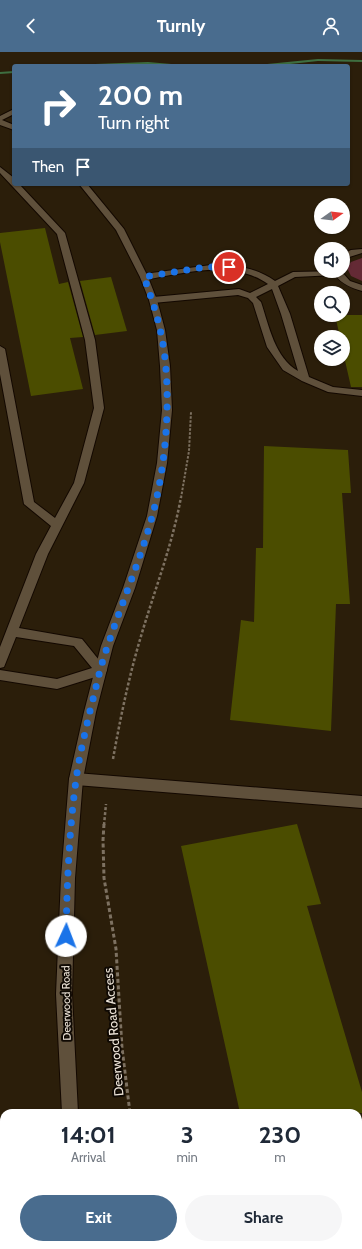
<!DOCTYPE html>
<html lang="en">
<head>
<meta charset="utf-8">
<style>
  :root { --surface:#fff; --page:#f6f6f7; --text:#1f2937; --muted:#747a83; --accent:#496c8e }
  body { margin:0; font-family:Cabin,sans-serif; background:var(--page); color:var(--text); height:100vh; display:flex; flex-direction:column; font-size:15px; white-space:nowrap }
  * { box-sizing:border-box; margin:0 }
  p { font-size:13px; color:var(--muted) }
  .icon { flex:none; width:22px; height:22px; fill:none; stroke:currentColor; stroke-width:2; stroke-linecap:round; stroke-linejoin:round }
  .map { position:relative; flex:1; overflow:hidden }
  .panel { position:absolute; left:0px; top:1057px; width:362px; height:140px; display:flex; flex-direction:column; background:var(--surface); border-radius:12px 12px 0 0; box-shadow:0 1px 3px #0004 }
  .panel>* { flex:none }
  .hud { position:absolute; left:12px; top:12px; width:338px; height:122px; border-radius:4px; box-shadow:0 1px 3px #0004; background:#496c8e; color:#fff; overflow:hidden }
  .needle { width:26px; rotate:76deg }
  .controls { position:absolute; left:314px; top:146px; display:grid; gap:8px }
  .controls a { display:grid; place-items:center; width:36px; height:36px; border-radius:50%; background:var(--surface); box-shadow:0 1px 3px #0004; font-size:20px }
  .pin { position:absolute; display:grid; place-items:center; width:34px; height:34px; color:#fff; margin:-17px; border:2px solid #fff; border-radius:50%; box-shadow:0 1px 4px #0007 }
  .me { position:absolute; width:44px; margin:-22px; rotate:2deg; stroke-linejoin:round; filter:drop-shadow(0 0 3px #0008) }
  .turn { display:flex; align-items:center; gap:14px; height:84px; padding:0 20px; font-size:18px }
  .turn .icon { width:52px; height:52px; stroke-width:2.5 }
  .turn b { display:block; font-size:28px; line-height:34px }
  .then { display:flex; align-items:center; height:38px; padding:0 20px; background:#0003; gap:8px; font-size:15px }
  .eta { display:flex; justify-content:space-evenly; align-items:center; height:68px; text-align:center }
  .eta b { font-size:24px; font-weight:700; line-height:28px }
  .action { display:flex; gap:8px; margin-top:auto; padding:8px 20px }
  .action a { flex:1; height:46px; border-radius:24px; background:var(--accent); color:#fff; font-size:16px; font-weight:700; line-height:46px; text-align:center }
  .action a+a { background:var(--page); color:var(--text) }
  header { display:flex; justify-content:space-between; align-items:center; height:52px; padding:0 20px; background:var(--accent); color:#fff; font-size:18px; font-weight:700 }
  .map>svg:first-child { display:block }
</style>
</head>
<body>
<header><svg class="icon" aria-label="back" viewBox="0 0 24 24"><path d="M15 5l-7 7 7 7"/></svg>Turnly<svg class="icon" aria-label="person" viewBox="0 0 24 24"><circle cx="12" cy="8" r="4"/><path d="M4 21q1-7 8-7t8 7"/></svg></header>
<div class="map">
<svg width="362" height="1197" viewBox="0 0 362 1197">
  <rect width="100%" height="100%" fill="#2b1e0a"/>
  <path fill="#642a35" d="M362,206V229L351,224L347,216L351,210Z"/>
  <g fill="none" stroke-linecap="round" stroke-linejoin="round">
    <g fill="#3e6e40" fill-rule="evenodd">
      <path d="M318,7L362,8V10L318,9L272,14H255L257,13Z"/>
      <path d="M148,10L183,13L185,14L148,12L67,14L69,13Z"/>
      <path d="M14,19V21L0,22V20Z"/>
    </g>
  </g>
  <g fill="#4b4d00">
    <path d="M45,176L59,232L68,230L83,285L70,286L83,337L31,344L0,190V181Z"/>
    <path d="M111,225L127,279L95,283L80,229Z"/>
    <path d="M335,263H362V335H351L343,300V285H340Z"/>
    <path d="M264,394L348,398L351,441H342L350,552H336L331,679L230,668L241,568L254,570L256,496H263Z"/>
    <path d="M297,772L321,852L307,854L362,1040V1061H240L181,794Z"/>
  </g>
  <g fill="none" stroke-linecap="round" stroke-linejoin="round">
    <g stroke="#130800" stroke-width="2">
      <g id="lane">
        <path d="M0,115L14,126V132H19L65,181L95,288L104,356L84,431L48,502L19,576L82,587L107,618L105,622L57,637L0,628V618L57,627L92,616L74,594L16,585L4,615L0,616V595L36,502L51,474L24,452L0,322V294L5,297L34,450L55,466L74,431L94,356L85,288L57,182L0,121Z"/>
        <path d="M362,197V201L343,207V202L351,198Z"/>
        <path d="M211,213C235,213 255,215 275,229L293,220L341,219L350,229L362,233V239C351,236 342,232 335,223L295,225L278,234L290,262L309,325L333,335L362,338V344L328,340L302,329L283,318L267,295L253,251L248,246L238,243L153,251L149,248L153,245L239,237L250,241L268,232C232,207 184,221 144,228L140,225L144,222ZM272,237L281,262L298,319C275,306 269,274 261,250L256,245Z"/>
        <path d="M76,721L362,744V756L76,733L71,731L69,727L71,723Z"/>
      </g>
    </g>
    <g stroke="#130800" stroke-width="2">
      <g id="street">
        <path d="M14,57V62L2,68L14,73V78L0,73V64Z"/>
        <path d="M79,132H87L124,177L148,225L157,248L165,278L170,314L172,358L167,411L157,464L135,536L113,594L96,660L83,727L75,826L72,942L78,1061H62L56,942L61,826L69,727L84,660L101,594L123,536L147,464L157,411L162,358L160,314L157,278L149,248L140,225L116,178Z"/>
        <rect x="77" y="1193" width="18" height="4"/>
      </g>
    </g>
    <path stroke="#7d7161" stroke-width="2" stroke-dasharray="2.5 1.5" stroke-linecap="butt" d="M181,446L189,399L191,360"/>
    <g stroke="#7d7161" stroke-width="2.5" stroke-dasharray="3 2" stroke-linecap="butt">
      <path d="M113,707C120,668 128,629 139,591C153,542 172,495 181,445"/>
      <path d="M104,773L106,752"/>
    </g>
    <g stroke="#7d7161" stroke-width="3" stroke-dasharray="4 2.5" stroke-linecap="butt">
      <path d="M104,772L103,788L104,826L116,897L122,996L130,1061"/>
      <path d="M152,1193L153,1197"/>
      <path d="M348,1197L362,1192"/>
    </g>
    <use href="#lane" fill="#5f503b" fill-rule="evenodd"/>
    <use href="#street" fill="#5f503b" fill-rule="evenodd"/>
  </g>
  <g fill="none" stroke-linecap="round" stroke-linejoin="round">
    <path stroke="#1a73e8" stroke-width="7" stroke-dasharray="0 12.6" d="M66,884C67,832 69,780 76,728C79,705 85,681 90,659C96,637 100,614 108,593C122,550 140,509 152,465C167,410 173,333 160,277C156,259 150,242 144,225L206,215H229"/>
  </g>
  <g text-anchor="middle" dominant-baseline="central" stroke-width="4" stroke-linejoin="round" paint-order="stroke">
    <g font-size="11" fill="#ede4d8" stroke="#0f0903">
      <text transform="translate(66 951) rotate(-91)">Deerwood Road</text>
    </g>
    <g font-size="13" fill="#ede4d8" stroke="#0f0903">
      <text transform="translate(113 980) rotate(-95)">Deerwood Road Access</text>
    </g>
  </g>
</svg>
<div class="controls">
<a><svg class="needle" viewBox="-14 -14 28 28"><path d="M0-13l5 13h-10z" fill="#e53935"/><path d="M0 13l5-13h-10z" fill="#747a83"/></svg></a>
<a><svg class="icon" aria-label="sound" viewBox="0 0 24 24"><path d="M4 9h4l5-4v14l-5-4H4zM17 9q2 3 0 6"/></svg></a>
<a><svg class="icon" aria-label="search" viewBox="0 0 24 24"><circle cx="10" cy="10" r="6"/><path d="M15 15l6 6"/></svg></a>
<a><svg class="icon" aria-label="layers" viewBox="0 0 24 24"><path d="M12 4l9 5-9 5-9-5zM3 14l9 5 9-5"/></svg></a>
</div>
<div class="pin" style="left:229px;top:215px;background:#d93025"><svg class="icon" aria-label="arrive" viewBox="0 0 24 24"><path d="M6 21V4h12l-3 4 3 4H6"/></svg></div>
<svg class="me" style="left:66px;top:884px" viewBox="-20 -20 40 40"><circle r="19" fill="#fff"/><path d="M0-13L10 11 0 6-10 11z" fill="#1a73e8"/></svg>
<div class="hud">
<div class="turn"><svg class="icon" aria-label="right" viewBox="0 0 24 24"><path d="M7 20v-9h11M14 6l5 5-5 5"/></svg><div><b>200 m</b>Turn right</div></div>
<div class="then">Then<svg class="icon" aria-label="arrive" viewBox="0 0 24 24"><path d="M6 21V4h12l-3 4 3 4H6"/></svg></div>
</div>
<section class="panel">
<div class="eta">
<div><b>14:01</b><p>Arrival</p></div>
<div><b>3</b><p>min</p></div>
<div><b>230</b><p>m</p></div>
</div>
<div class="action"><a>Exit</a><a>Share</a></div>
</section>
</div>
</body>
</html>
